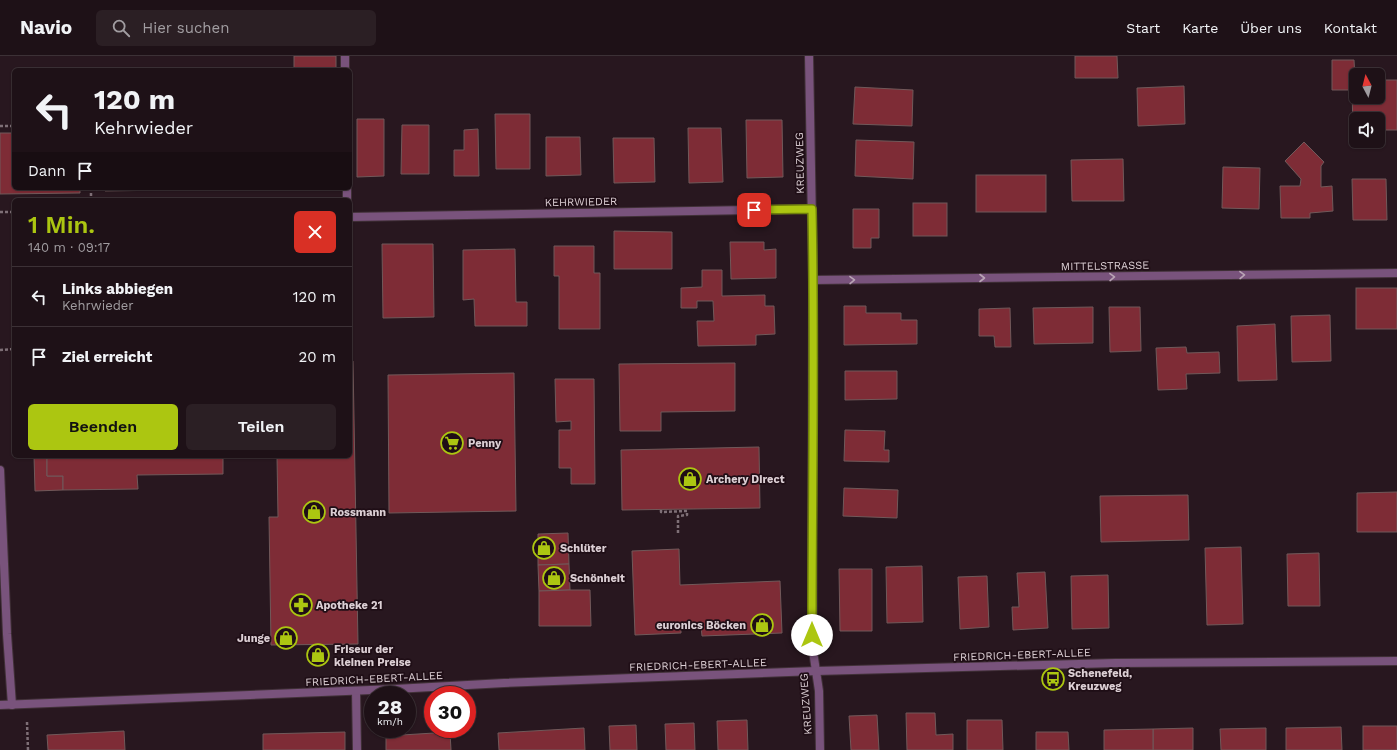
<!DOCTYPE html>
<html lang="de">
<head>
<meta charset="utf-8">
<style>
  :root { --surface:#1e1117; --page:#2b1f24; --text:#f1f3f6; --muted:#a19da1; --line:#3c3136; --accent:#acc611 }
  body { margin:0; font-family:"Work Sans",sans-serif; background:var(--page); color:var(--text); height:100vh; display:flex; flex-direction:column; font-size:15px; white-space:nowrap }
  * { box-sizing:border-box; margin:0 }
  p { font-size:13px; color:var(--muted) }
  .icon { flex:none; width:22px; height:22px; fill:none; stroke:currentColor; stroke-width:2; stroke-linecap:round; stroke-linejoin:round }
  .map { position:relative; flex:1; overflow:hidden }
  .sheet { position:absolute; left:12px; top:142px; width:340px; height:260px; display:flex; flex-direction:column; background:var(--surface); border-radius:6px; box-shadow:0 1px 3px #0004,0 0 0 1px var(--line) }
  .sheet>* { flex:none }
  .guide { position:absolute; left:12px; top:12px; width:340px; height:122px; border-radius:6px; box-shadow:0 1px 3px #0004,0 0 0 1px var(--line); background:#1e1117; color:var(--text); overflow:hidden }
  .needle { width:26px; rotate:353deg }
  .buttons { position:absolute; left:1349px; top:12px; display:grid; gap:8px }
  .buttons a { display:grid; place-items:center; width:36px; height:36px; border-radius:6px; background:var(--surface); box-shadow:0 1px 3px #0004,0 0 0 1px var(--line); font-size:20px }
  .speed { position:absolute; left:364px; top:630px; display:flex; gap:8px; font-size:20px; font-weight:700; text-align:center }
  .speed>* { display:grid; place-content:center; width:52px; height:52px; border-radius:50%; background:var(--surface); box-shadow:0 1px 3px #0004,0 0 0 1px var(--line); line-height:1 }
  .speed small { font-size:10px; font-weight:400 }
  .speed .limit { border:6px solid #d22; background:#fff; color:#111 }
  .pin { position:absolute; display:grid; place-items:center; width:34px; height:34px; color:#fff; margin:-17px; border-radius:8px; box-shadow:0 2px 6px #0006 }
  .me { position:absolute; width:44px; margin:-22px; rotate:0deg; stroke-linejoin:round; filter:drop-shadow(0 0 3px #0008) }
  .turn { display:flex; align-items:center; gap:14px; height:84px; padding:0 16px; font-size:18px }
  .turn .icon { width:52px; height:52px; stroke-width:2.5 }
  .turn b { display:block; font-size:28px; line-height:34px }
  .then { display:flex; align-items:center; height:38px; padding:0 16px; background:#0003; gap:8px; font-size:15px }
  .round { display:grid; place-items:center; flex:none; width:42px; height:42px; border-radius:6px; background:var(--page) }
  .overview { display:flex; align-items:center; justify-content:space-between; height:68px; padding:0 16px }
  h1 { font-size:24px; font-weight:600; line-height:30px; color:var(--accent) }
  .cta { display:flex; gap:8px; margin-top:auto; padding:8px 16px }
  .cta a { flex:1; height:46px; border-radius:6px; background:var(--accent); color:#111; font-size:16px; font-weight:600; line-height:46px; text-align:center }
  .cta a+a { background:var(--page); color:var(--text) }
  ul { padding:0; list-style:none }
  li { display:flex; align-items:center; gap:12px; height:60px; padding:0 16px; border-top:1px solid var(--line) }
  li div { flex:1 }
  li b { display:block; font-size:15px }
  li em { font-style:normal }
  header { display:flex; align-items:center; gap:24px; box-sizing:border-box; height:56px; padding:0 20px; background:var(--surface); border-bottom:1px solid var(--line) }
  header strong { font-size:19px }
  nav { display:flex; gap:22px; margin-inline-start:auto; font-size:14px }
  .search { width:280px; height:36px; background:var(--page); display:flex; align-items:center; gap:10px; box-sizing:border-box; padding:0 14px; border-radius:6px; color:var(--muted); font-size:15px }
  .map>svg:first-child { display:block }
</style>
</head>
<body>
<header>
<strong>Navio</strong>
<div class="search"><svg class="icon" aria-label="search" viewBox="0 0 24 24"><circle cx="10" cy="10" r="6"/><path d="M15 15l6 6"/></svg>Hier suchen</div>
<nav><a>Start</a><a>Karte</a><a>Über uns</a><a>Kontakt</a></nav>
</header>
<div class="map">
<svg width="1397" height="694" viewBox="0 0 1397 694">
  <rect width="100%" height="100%" fill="#28171f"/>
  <g fill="#7e2c36" stroke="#71595a">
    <rect x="294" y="0" width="42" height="14"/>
    <path d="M1075,0H1117L1118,22H1075Z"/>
    <path d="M1332,4H1354L1356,41H1378V24H1397V74H1378V63H1356V74H1353L1352,34H1332Z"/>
    <path d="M1184,30L1185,68L1138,70L1137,32Z"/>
    <path d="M855,31L913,34L912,70L853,68Z"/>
    <path d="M495,58H530V113H496Z"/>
    <path d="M357,63H384V120L357,121Z"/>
    <path d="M746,64H782L783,121L747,122Z"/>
    <path d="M402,69H429V118H401Z"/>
    <path d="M688,72H721L723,126L689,127Z"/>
    <path d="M478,73L479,120H454V94H464V74Z"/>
    <path d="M0,77H14V132H80V137L0,138Z"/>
    <path d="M546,81H580L581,119L546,120Z"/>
    <path d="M613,82H654L655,126L614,127Z"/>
    <path d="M856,84L914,86L913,123L855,120Z"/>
    <path d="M1304,86L1324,106L1321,110V131L1332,130L1333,155L1310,157V162H1281L1280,130H1300L1301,123L1285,105Z"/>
    <path d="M1123,103L1124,145H1072L1071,104Z"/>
    <path d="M1223,111L1260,112L1259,153L1222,152Z"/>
    <rect x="976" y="119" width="70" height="37"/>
    <path d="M1352,123H1386L1387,164H1353Z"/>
    <path d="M105,132H232V133L105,135Z"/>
    <rect x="913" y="147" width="34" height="33"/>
    <path d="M853,153H879V182H871V192H853Z"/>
    <path d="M614,175L672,176V213H614Z"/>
    <path d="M730,186H764V194L776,193V222L731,223Z"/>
    <path d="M382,188H433L434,261L383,262Z"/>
    <path d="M554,190H594V217H600V273H559V220H554Z"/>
    <path d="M515,193L516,246H527V270H475L474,243L463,244V194Z"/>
    <path d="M702,214H722V240L765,239V250H774L775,278L756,279V289L698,290L697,265H714L713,245H697V252H681V232L702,231Z"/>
    <rect x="1356" y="232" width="41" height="41"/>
    <path d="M844,250H866V257H901V264H917V288L844,289Z"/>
    <path d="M1093,251V287L1034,288L1033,252Z"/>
    <path d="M1109,251H1140L1141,295L1110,296Z"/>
    <path d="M1010,252L1011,291H995L994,280H979V253Z"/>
    <path d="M1330,259L1331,305L1292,306L1291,260Z"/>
    <path d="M1275,268L1277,324L1238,325L1237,270Z"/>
    <path d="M1186,291L1187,297L1219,296L1220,317L1186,318L1187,333L1158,334L1156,292Z"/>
    <path d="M350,305H353L358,588L271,589L269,461H278L277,400H350Z"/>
    <path d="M735,307V355L661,356V375H620L619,308Z"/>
    <path d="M845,315H897V343L845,344Z"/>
    <path d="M514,317L516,455L389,457L388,319Z"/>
    <path d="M555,323H594L595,428H571V412H559V374H571V365L556,366Z"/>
    <path d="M845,374L885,375L884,394H889V406L844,405Z"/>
    <path d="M759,391L760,452L622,454L621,394Z"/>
    <path d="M34,400H47V420H63V434L35,435Z"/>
    <path d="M47,400H223V418L137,419L138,433L63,434V420H47Z"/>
    <path d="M844,432L898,434L897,462L843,460Z"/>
    <path d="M1397,436V476H1357V437Z"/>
    <path d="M1188,439L1189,484L1101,486L1100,440Z"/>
    <path d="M568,477L569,508L538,509V478Z"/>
    <path d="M1241,491L1243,568L1207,569L1205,492Z"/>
    <path d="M679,493L680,529L780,525L782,577L702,580L701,570L681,571V577L635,579L632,495Z"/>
    <path d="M1319,497L1320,550H1288L1287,498Z"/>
    <path d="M569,508L570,534L539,535L538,509Z"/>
    <path d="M922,510L923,566L887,567L886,511Z"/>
    <path d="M839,513H872V575H840Z"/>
    <path d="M1045,516L1048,572L1013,574L1012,551H1019L1017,517Z"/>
    <path d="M1108,519L1109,572L1072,573L1071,520Z"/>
    <path d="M987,520L989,571L960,573L958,521Z"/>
    <path d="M570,534H590L591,570H539V535Z"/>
    <path d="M906,657H935L936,679L953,678V694H907Z"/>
    <path d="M877,659L879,694H851L849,660Z"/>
    <path d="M747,664L748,694H718L717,665Z"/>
    <path d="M967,664H1002L1003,694H967Z"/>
    <path d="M694,667L695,694H666L665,668Z"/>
    <path d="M636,669L637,694H610L609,670Z"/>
    <rect x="1363" y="670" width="34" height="24"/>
    <path d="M1341,671L1342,694H1286V672Z"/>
    <path d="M584,672L585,694H499L498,677Z"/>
    <path d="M1193,672V694H1153V673Z"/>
    <path d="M1266,672V694H1221L1220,673Z"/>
    <path d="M1153,673V694H1104V674Z"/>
    <path d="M124,675L125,694H48L47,679Z"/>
    <path d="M345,676V694H263V678Z"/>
    <path d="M450,676L451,694H386V680Z"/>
    <path d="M1036,676H1068L1069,694H1036Z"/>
  </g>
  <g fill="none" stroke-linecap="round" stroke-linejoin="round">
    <g stroke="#413138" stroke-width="10">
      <g id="service">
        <path d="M345,0V14"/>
        <path d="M347,132V144"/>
        <path d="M0,414L7,578L12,649"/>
      </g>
    </g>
    <g stroke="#413138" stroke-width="10">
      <g id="minor">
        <path d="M809,0L813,224L812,484L813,595L819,635L820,694"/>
        <path d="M350,161L812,153"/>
        <path d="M813,224L1397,217"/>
        <path d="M356,635L357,694"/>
      </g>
    </g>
    <g stroke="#413138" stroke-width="10">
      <path id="tertiary" d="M0,649L395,633L504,627L816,615L1115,607L1397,605"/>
    </g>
    <g stroke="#7e6f76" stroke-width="2.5" stroke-dasharray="3 2" stroke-linecap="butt">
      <path d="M0,70H14"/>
      <path d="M91,132V144"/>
      <path d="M0,156H14"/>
      <path d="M0,294L14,293"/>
      <path d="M661,454V456L687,455V459L678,460V477"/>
      <path d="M27,666L28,694"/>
    </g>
    <use href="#service" stroke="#79537c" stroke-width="8"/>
    <use href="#minor" stroke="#79537c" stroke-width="8"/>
    <use href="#tertiary" stroke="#79537c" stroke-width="8"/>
  </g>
  <defs><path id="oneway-chevron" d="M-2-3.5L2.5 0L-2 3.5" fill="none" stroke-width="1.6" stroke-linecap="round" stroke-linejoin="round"/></defs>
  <g stroke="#b9a4b5">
    <use href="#oneway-chevron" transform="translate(1242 219) rotate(-1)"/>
    <use href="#oneway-chevron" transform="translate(1112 221) rotate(-1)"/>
    <use href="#oneway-chevron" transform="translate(982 222)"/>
    <use href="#oneway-chevron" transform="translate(852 224) rotate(-1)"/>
  </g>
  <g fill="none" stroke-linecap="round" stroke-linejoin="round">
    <g stroke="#70810b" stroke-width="10">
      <path id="route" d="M754,154L812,153C815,295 812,437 812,579"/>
    </g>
    <use href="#route" stroke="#acc611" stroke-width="7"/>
  </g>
  <defs>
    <g id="supermarket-ring" transform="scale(1.15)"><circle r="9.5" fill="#1f0e16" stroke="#acc611" stroke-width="1.5"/><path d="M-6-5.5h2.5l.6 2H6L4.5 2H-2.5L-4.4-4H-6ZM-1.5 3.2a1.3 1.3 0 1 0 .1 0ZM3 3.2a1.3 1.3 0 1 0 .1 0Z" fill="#acc611"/></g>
    <g id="shop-ring" transform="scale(1.15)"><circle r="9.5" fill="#1f0e16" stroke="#acc611" stroke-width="1.5"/><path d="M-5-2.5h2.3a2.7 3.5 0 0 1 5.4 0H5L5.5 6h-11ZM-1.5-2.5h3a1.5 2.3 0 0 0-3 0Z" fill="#acc611"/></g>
    <g id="pharmacy-ring" transform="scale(1.15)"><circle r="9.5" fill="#1f0e16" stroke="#acc611" stroke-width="1.5"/><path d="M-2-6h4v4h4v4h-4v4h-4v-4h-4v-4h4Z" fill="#acc611"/></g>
    <g id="bus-ring" transform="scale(1.15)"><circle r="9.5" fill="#1f0e16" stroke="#acc611" stroke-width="1.5"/><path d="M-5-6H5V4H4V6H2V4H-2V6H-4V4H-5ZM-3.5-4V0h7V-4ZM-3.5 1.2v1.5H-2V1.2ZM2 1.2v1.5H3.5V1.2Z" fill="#acc611"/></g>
  </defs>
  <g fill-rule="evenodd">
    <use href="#supermarket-ring" x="452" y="387"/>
    <use href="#shop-ring" x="690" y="423"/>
    <use href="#shop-ring" x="314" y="456"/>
    <use href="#shop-ring" x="544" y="492"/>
    <use href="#shop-ring" x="554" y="522"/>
    <use href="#pharmacy-ring" x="301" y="549"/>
    <use href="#shop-ring" x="762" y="569"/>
    <use href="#shop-ring" x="286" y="582"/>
    <use href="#shop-ring" x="318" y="599"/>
    <use href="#bus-ring" x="1053" y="623"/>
  </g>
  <g text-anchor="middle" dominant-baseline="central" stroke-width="3.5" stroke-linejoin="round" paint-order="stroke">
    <g font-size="11" fill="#dccfd4" stroke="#1f0e16">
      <text transform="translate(800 107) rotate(-91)">KREUZWEG</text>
      <text transform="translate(581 146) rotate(-1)">KEHRWIEDER</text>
      <text transform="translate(1105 210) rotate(-1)">MITTELSTRASSE</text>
      <text transform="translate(1022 599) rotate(-2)">FRIEDRICH-EBERT-ALLEE</text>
      <text transform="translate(698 609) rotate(-2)">FRIEDRICH-EBERT-ALLEE</text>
      <text transform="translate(374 623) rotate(-3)">FRIEDRICH-EBERT-ALLEE</text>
      <text transform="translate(806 648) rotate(-94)">KREUZWEG</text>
    </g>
    <g font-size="11" font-weight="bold" fill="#dccfd4" stroke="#1f0e16" text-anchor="start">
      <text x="468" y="387">Penny</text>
      <text x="706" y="423">Archery Direct</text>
      <text x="330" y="456">Rossmann</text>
      <text x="560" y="492">Schlüter</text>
      <text x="570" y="522">Schönheit</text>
      <text x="316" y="549">Apotheke 21</text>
      <text x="746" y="569" text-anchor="end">euronics Böcken</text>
      <text x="270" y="582" text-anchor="end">Junge</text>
      <text x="334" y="593">Friseur der<tspan x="334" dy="13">kleinen Preise</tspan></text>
      <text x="1068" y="617">Schenefeld,<tspan x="1068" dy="13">Kreuzweg</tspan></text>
    </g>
  </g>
</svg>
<div class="buttons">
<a><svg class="needle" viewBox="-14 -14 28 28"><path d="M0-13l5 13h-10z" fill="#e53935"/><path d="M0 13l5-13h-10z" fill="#a19da1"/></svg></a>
<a><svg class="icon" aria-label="sound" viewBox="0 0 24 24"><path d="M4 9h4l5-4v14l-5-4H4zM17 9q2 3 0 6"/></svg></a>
</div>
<div class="speed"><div>28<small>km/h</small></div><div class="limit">30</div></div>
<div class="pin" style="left:754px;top:154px;background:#d93025"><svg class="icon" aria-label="arrive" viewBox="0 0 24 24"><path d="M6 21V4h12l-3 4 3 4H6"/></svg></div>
<svg class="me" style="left:812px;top:579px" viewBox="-20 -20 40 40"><circle r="19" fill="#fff"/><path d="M0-13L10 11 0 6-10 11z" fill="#acc611"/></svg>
<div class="guide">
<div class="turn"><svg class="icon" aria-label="left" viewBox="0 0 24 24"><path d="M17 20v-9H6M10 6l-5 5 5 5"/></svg><div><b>120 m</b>Kehrwieder</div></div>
<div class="then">Dann<svg class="icon" aria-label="arrive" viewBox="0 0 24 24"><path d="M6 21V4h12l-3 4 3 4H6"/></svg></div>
</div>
<section class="sheet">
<div class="overview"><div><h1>1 Min.</h1><p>140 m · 09:17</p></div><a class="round" style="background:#d93025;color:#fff"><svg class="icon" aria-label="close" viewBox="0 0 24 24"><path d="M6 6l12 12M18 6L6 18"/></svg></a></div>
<ul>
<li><svg class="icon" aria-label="left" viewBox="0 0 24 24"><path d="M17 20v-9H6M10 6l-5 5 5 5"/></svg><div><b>Links abbiegen</b><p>Kehrwieder</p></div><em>120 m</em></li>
<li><svg class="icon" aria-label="arrive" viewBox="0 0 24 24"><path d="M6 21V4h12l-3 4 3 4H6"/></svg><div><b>Ziel erreicht</b></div><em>20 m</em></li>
</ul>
<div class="cta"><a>Beenden</a><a>Teilen</a></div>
</section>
</div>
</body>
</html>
